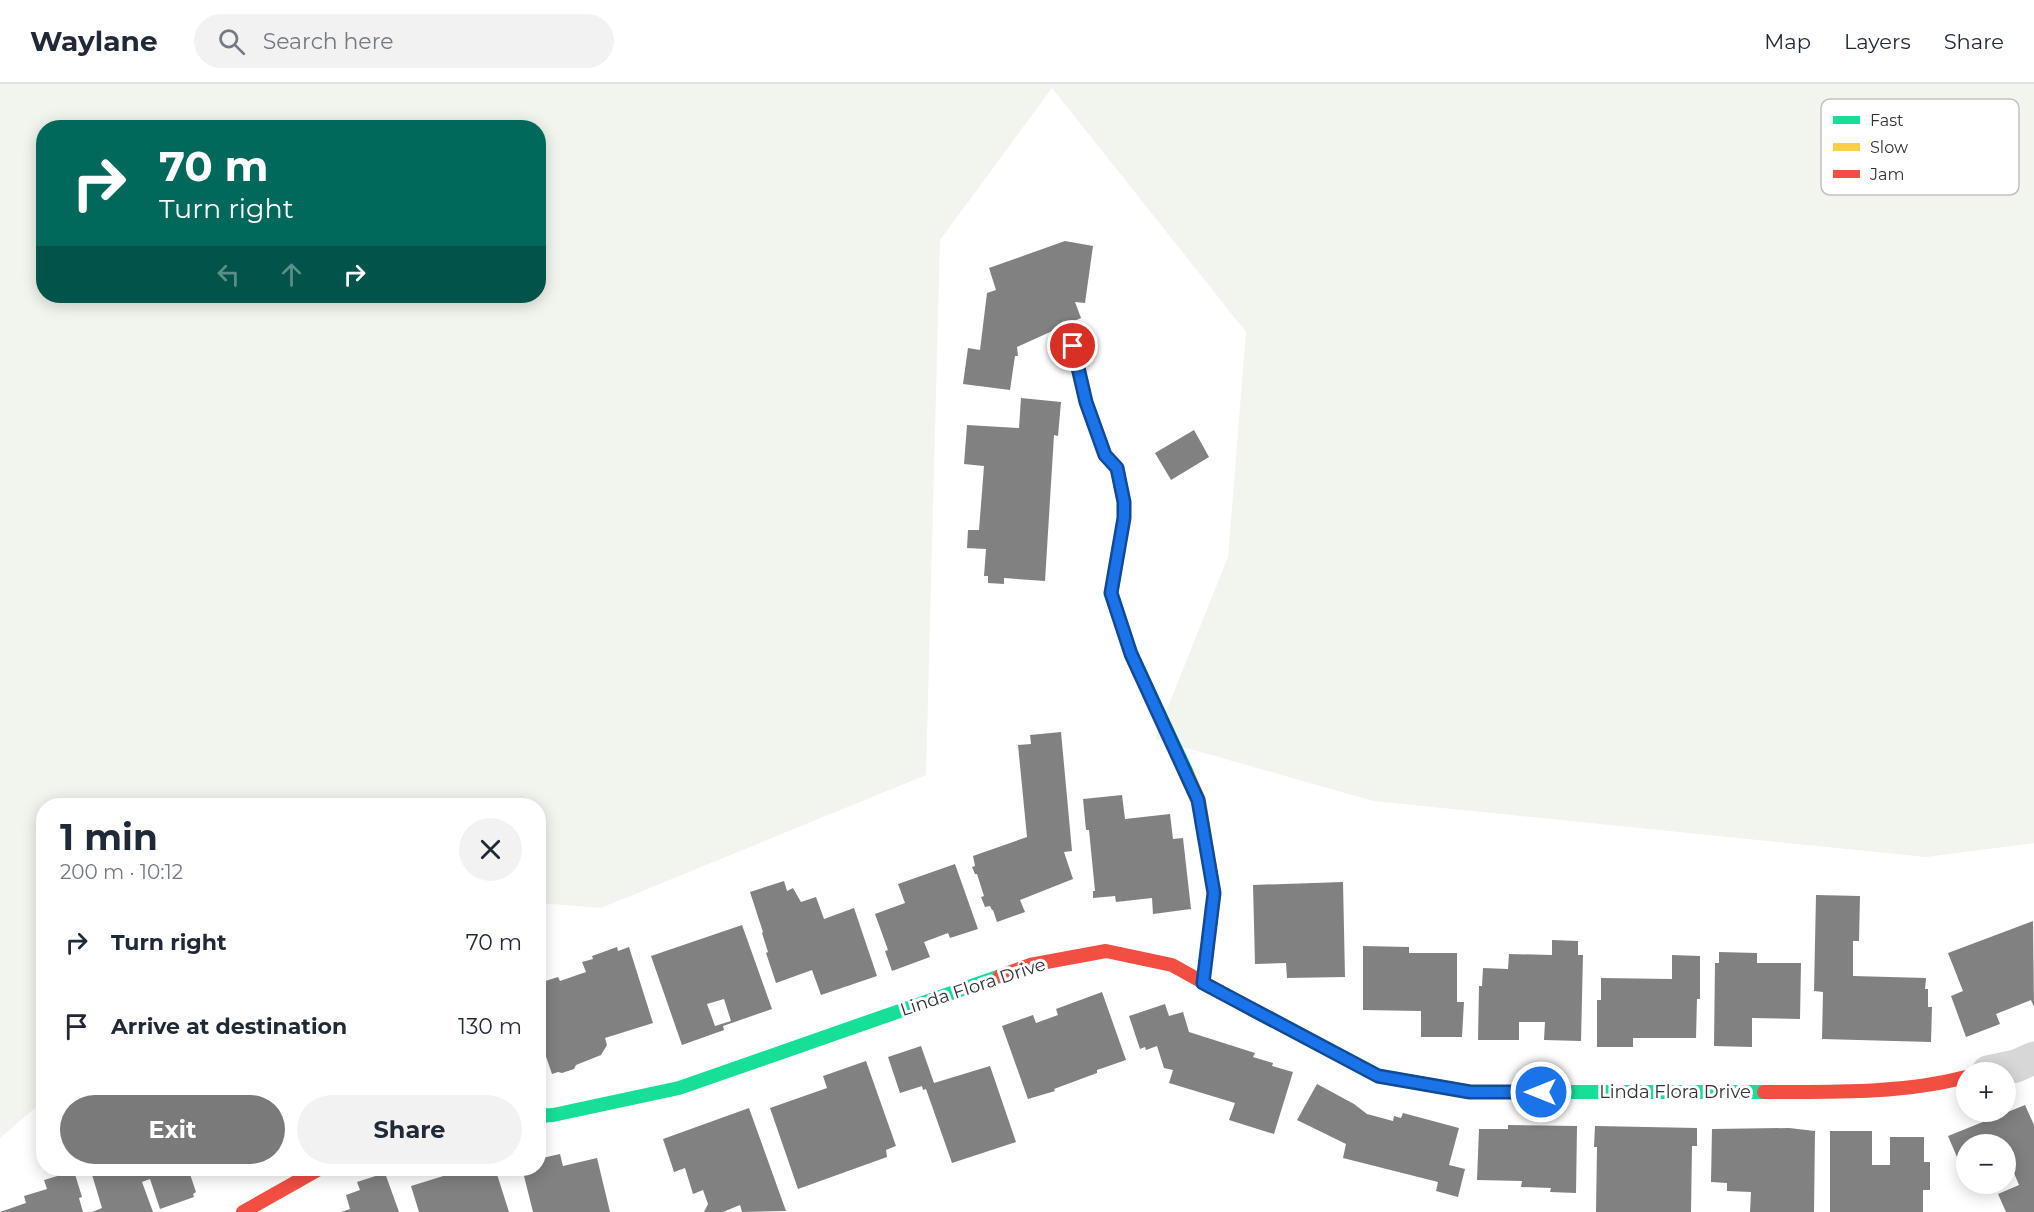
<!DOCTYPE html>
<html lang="en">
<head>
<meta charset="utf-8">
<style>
  :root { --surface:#fff; --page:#f2f2f3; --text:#1f2937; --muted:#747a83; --line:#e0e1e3; --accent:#7a7a7a }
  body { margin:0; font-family:Montserrat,sans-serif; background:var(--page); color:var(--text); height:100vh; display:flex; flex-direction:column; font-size:22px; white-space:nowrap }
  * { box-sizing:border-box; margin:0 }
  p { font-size:20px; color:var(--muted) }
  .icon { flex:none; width:33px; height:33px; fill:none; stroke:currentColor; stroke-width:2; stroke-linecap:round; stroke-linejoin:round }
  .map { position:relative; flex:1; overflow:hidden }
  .details { position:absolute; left:36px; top:714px; width:510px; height:378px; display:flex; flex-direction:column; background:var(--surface); border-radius:24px; box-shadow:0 3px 15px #0003 }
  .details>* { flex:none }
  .top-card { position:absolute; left:36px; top:36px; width:510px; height:183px; border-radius:24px; box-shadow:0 3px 15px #0003; background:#00695c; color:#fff; overflow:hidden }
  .tools { position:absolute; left:1956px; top:978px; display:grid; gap:12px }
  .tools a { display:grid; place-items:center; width:60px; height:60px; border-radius:50%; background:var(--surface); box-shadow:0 3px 15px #0003; font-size:30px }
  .pin { position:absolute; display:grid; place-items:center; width:51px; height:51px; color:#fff; margin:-26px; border:3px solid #fff; border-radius:50%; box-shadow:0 2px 6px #0007 }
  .me { position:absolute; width:66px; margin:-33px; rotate:270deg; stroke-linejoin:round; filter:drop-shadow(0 0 4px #0008) }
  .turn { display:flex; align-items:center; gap:21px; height:126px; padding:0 24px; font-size:27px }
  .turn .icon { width:78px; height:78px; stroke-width:2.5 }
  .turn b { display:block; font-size:42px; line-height:51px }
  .lanes { display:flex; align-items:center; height:57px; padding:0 24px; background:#0003; justify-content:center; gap:30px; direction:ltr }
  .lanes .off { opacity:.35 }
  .round { display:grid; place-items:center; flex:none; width:63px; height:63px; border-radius:32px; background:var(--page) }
  .head { display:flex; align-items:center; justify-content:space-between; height:102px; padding:0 24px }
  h1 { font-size:36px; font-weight:700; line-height:45px }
  .primary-button { display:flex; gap:12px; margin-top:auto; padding:12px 24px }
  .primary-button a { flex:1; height:69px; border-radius:36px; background:var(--accent); color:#fff; font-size:24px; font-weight:700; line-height:69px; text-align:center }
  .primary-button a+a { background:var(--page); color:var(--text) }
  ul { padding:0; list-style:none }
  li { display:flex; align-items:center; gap:18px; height:84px; padding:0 24px }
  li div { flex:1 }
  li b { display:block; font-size:22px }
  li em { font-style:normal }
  header { display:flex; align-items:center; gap:36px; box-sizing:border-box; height:84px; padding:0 30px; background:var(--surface); border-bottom:2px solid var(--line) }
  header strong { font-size:28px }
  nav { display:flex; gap:33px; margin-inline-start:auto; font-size:21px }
  .search { width:420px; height:54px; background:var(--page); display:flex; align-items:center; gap:15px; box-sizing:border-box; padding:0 21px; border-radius:33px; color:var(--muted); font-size:22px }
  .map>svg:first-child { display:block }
</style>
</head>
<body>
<header>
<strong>Waylane</strong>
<div class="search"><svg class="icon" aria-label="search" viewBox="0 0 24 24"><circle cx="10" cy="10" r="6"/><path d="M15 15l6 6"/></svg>Search here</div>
<nav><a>Map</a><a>Layers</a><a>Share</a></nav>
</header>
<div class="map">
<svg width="2034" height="1128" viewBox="0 0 2034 1128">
  <rect width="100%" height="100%" fill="#fff"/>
  <path fill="#f1f5ed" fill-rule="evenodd" d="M0,0H2034V759L1926,773L1373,717L1155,655L1228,473L1246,248L1052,4L940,156L926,691L601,824L539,819L538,722H44L43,1017L0,1054ZM44,44H538V212H44Z"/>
  <g fill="#818181" fill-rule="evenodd">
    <path d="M1065,157L1093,162L1085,219L1075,218L1081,234L1017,263L1018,272H1015L1010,306L963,300L968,264L980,266L987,209L996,206L989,184Z"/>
    <path d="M1021,314L1061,318L1058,352L1054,351L1045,497L1004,494V500L988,499V492H984L986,465L967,464L968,446H979L984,382L964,380L967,341L1019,344Z"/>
    <path d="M1194,346L1209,373L1171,396L1155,369Z"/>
    <path d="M1061,648L1072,767L1064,768L1073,795L1020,816L1025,828L997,838L993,826H992L990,822L985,823L981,813L984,812L977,790H975L972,783L975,782L973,772L1027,753L1018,661L1031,660L1030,651Z"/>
    <path d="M1122,711L1125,735L1170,730L1173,755L1183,754L1191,825L1153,830L1152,814L1116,818L1115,812L1093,814V807H1095L1089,746H1086L1083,715Z"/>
    <path d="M955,780L978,845L950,854L948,849L924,858L930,873L892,887L885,867L888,866L875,830L905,819L898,800Z"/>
    <path d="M784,797L787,807L793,804L801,818L816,813L824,835L854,824L877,892L821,911L812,886L776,899L766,869L768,868L762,849L763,848L750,808Z"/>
    <path d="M1343,798L1345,893L1287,894L1286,879L1255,880L1253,801Z"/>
    <path d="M1816,811L1860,812L1859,857H1853V892L1926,894L1925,905H1928V923H1932L1931,958L1822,955L1823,908L1814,907Z"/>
    <path d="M2033,837L2034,923L2031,916L1996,930L2000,940L1966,953L1951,912L1963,907L1948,869Z"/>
    <path d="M742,841L772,925L723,942L724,946L682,961L651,872ZM724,915L731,937L715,942L707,920Z"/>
    <path d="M1552,856L1578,857V871H1583L1581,957L1544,956L1545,938H1519V956H1478L1479,902H1482L1483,884L1508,885L1509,870L1552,871Z"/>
    <path d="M1363,862L1409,863V869H1457V918H1464L1462,953H1421V927L1363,926Z"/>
    <path d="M617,863L618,867L629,863L653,939L605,954L607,961L601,971L576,981L574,985L562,989L558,988L552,990L538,949L539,899L558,893L560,897L586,888L582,878L593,875L592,872Z"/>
    <path d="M1719,868L1757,869V879H1801L1800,935L1752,934V963L1714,962L1715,879H1719Z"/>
    <path d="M1672,871L1700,872V915H1697L1696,954H1633V963H1597V916H1601V894L1672,895Z"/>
    <path d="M1102,908L1126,976L1097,986V989L1054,1005L1055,1007L1028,1015L1002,942L1033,931L1036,939L1058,931L1056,925Z"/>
    <path d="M1165,920L1169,932L1183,928L1189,948L1255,969L1253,973L1273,979L1272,982L1293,988L1274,1050L1229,1036L1235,1019L1169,999L1173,986L1164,984L1157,962L1146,966L1145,963L1140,965L1129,932Z"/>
    <path d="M921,962L934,999L990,982L1016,1058L952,1079L926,1005L923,1006L922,1002L900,1009L888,973Z"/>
    <path d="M866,977L896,1062L886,1066L887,1073L798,1105L770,1024L827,1004L823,992Z"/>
    <path d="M1317,1000L1354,1020L1367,1030L1393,1037L1394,1032L1401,1034L1403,1029L1459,1044L1449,1081L1465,1085L1458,1113L1436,1107L1438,1098L1343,1074L1346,1060L1297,1036Z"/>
    <path d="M2025,1021L2034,1041V1128H2006L1998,1110L2019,1101L2009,1077L2006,1078V1060H1966V1085L1963,1087L1948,1052Z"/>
    <path d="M749,1024L786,1127L742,1128L740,1121L723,1128H704L708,1120L703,1106L693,1110L685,1084L674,1088L663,1055Z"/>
    <path d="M1508,1041L1577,1042L1576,1109L1550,1108L1551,1104L1521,1103L1522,1097L1477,1096L1479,1045H1508Z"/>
    <path d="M1595,1042L1697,1044V1062H1692L1691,1128H1596L1597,1063H1594Z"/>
    <path d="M1789,1044L1815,1047L1814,1128H1750L1751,1108L1727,1107V1099L1711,1098L1712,1045Z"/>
    <path d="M1830,1047H1872V1081H1890V1053H1924V1078H1930V1106H1923V1128H1830Z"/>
    <path d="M560,1070L563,1082L597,1074L610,1128H533L522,1084H538V1075Z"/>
    <path d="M90,1084H188L196,1108L193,1110L194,1113L160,1125L150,1095L142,1098L153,1128H92L102,1124Z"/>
    <path d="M489,1084H495L509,1128H419L411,1102L466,1085L468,1091Z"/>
    <path d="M74,1087L82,1113L79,1114L83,1128H0L26,1119L24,1112L47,1105L44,1096Z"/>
    <path d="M385,1089L399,1128H341L350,1125L346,1111L360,1106L357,1098Z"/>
  </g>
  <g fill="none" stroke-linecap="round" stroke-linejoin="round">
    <path stroke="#d7d7d7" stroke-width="33" d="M1988,988L2016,982L2034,974"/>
    <g stroke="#16e098" stroke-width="14">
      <path d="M1073,262L1086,318L1105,371L1117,384L1124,418V434L1111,509L1131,570L1188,691"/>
      <path d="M1251,925L1379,992L1470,1008H1764"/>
      <path d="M538,1032L553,1031L679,1004L1000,892"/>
    </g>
    <path stroke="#ffcf43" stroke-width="14" d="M1188,691L1199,716L1214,809L1203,899"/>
    <g stroke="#f24e42" stroke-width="14">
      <path d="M1000,892L1030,881L1106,867L1172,881L1251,925"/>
      <path d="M1764,1008C1831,1008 1901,1010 1966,993"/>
      <path d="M243,1128L321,1084"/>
    </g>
  </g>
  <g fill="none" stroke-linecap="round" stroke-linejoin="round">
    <g stroke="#114b97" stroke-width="15">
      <path id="route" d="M1073,262L1086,318L1105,371L1117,384L1124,418V434L1111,509L1131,570L1198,716L1214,809L1203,899L1378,992L1470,1008H1541"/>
    </g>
    <use href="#route" stroke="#1a73e8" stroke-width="10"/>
  </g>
  <g text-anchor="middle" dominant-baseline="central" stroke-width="6" stroke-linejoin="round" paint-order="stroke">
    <g font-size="18" fill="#333" stroke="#fff">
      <text transform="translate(973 903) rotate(-18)">Linda Flora Drive</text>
      <text x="1675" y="1008">Linda Flora Drive</text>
    </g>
  </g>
  <rect x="1821" y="15" width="198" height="96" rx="9" fill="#fff" stroke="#c2c2c2" stroke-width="1.5"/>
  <rect x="1833" y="32" width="27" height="8" fill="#16e098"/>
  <rect x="1833" y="59" width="27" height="8" fill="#ffcf43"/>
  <rect x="1833" y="86" width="27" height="8" fill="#f24e42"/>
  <g font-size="16" fill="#333">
    <text x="1870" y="42">Fast</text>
    <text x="1870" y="69">Slow</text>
    <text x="1870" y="96">Jam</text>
  </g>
</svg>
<div class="tools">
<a>+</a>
<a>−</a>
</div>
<div class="pin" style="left:1073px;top:262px;background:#d93025"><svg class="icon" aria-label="arrive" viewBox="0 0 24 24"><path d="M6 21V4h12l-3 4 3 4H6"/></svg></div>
<svg class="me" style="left:1541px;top:1008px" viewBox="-20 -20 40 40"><circle r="17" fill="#1a73e8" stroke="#fff" stroke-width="3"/><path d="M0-11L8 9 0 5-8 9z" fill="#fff"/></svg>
<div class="top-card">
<div class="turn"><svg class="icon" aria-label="right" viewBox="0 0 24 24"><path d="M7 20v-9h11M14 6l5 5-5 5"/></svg><div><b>70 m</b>Turn right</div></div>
<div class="lanes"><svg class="icon off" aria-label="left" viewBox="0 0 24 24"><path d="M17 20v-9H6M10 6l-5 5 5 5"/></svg><svg class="icon off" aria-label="ahead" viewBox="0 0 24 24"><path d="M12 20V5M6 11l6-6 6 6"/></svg><svg class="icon" aria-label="right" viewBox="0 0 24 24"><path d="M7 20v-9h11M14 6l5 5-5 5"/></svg></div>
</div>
<section class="details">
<div class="head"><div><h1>1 min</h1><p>200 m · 10:12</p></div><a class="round"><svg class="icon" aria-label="close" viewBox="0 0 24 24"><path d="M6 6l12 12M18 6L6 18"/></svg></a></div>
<ul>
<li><svg class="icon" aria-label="right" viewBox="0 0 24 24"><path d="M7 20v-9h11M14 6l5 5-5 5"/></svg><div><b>Turn right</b></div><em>70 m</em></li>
<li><svg class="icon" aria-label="arrive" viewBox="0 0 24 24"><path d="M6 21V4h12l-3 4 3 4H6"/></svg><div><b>Arrive at destination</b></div><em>130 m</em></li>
</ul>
<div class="primary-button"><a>Exit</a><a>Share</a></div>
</section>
</div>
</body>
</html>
